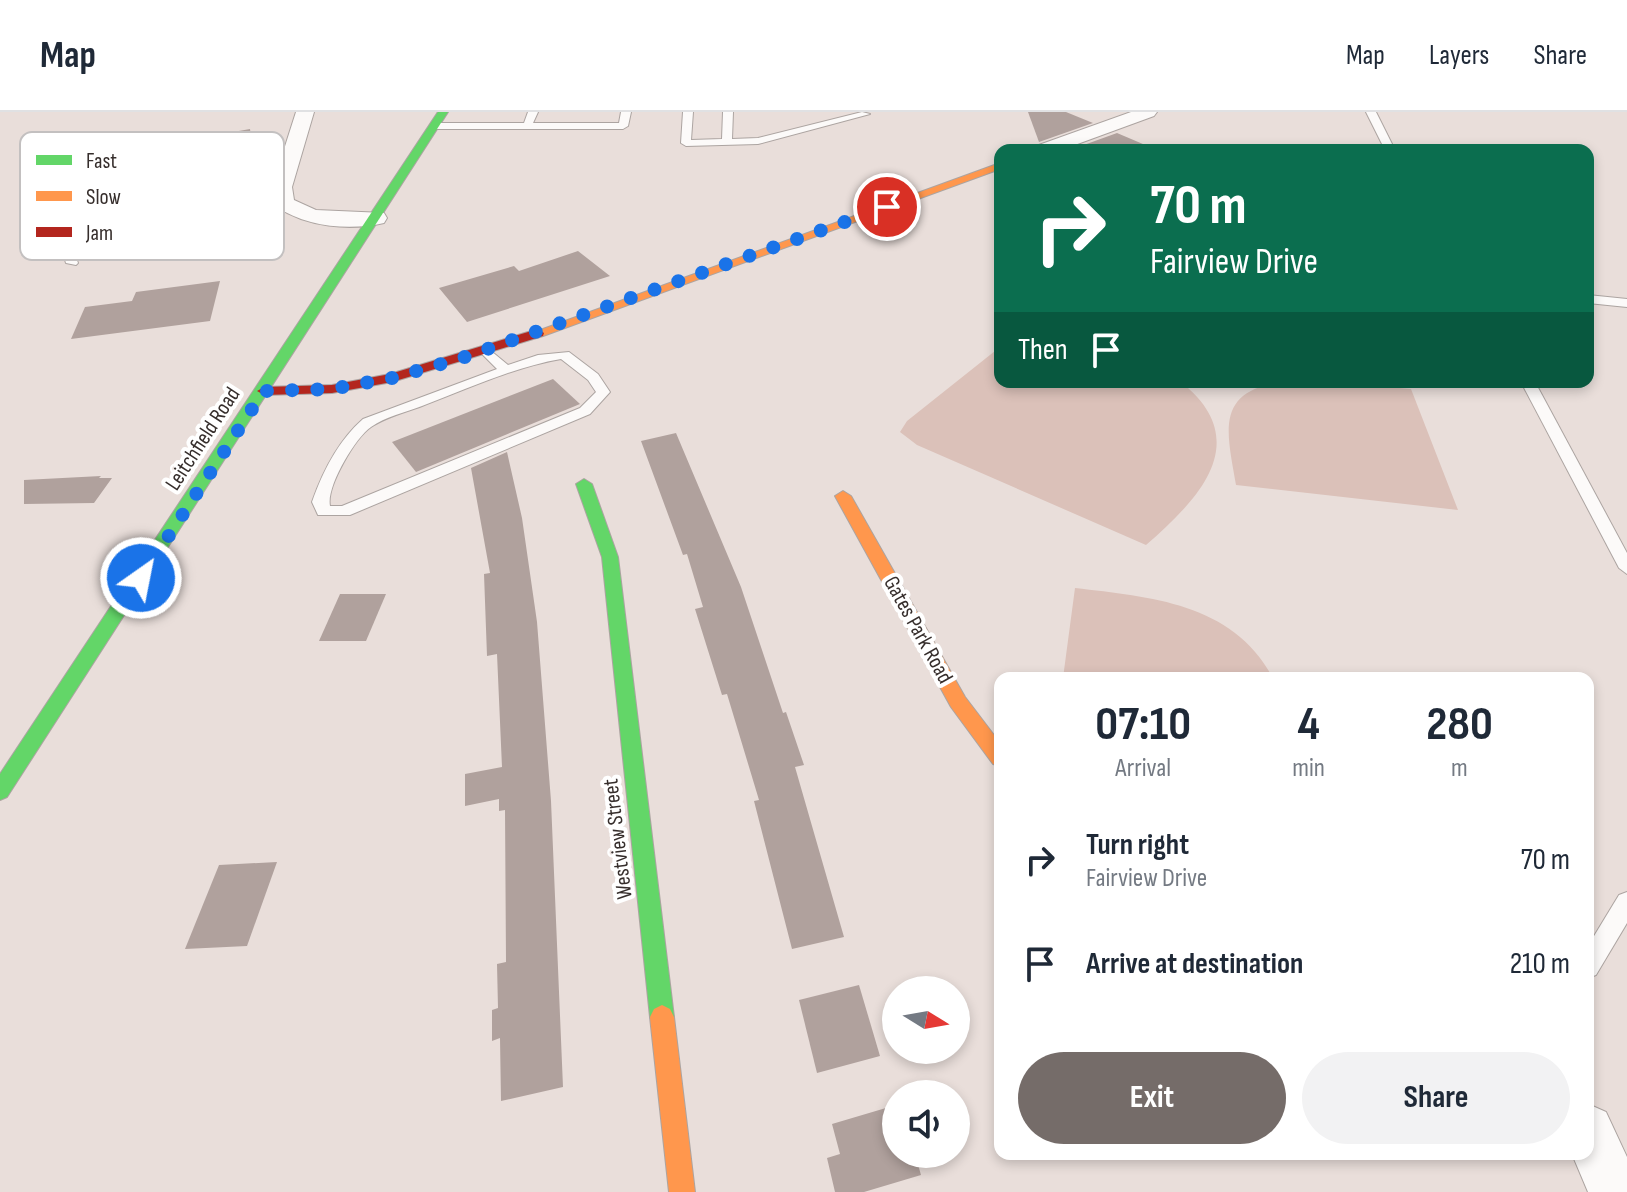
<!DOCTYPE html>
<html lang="en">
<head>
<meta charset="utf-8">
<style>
  :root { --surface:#fff; --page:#f2f2f3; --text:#1f2937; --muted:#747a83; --line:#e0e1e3; --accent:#756c69 }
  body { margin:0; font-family:"Sofia Sans Condensed",sans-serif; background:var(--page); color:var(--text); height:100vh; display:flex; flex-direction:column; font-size:30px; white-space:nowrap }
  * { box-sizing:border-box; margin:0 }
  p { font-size:26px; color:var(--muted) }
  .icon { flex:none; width:44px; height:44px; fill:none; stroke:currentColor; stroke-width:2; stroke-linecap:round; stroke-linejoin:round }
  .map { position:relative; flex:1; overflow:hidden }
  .details { position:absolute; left:994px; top:560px; width:600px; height:488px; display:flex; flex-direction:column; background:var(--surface); border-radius:16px; box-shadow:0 4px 12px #0003 }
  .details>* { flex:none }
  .guide { position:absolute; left:994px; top:32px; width:600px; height:244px; border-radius:16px; box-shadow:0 4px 12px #0003; background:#0b6e4f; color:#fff; overflow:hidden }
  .needle { width:52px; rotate:101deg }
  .fabs { position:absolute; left:882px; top:864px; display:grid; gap:16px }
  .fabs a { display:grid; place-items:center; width:88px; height:88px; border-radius:50%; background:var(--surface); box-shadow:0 4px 12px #0003; font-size:40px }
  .pin { position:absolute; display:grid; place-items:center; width:68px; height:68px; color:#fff; margin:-34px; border:4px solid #fff; border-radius:50%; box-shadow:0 2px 8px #0007 }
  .me { position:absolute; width:88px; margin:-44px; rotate:33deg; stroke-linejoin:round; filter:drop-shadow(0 0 6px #0008) }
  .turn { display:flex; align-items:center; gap:28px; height:168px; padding:0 24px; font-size:36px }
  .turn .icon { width:104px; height:104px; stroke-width:2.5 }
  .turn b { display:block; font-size:56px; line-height:68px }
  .then { display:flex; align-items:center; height:76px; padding:0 24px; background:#0003; gap:16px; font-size:30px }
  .eta { display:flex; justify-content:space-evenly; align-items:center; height:136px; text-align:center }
  .eta b { font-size:48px; font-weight:700; line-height:56px }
  .primary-button { display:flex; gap:16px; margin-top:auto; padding:16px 24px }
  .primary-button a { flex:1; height:92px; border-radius:48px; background:var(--accent); color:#fff; font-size:32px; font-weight:700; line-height:92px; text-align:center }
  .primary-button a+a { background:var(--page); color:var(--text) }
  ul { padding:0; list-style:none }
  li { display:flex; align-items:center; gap:24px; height:104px; padding:0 24px }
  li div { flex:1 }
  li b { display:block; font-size:30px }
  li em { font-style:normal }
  header { display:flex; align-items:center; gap:48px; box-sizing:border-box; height:112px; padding:0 40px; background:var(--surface); border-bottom:2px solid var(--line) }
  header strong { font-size:38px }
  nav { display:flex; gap:44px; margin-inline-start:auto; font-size:28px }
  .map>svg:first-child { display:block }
</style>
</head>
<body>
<header>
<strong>Map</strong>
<nav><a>Map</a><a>Layers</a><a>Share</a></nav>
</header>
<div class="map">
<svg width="1627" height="1080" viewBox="0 0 1627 1080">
  <rect width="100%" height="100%" fill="#e9deda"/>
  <g fill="#dbc1b9">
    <path d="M1000,235V270H1181C1255,329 1199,387 1146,433L917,333L900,320L907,309Z"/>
    <path d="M1283,270L1341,271L1411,277L1458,398L1236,373C1227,320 1214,279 1283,270Z"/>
    <path d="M1075,476C1151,485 1233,491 1273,566H1063Z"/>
  </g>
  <g fill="#b0a19d">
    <path d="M1028,0H1066L1093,11L1039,30Z"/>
    <path d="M250,17L253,37L231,104L222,22Z"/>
    <path d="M1117,21L1157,38H1070Z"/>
    <path d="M578,139L610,164L467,210L439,176L514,154L519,159Z"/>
    <path d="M220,169L210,209L71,227L85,195L132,189L136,180Z"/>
    <path d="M553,267L580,292L416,360L392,330Z"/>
    <path d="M676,321L741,475L783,601L786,600L804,653L795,655L844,825L792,837L754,689L759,688L727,582L722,583L695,497L703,495L687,442L683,443L641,329Z"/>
    <path d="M507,340L522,406L537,510L551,689L563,975L501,989L500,926L492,929V898L498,896L497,852L506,850L505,698L499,699V687L465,694V662L502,655L497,542L487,544L484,462L490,461L471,356Z"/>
    <path d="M101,364L99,366H112L94,391L24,392V368Z"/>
    <path d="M340,482H386L366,529H319Z"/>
    <path d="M277,750L247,834L185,837L219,753Z"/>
    <path d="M859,873L880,944L817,961L799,888Z"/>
    <path d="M896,993V1042H915L921,1063L864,1080H835L827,1046L840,1042L832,1012Z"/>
  </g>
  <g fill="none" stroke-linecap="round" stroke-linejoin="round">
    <g stroke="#aca4a1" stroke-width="2">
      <g id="lane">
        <path d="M528,0H538L533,11H619L621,0H631L628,14L623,17H434L429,14L434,11H524Z"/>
        <path d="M683,0H693L691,28L722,27L723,0H733L732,27L758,26L862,0L870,2L758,32L686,34L681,31Z"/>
        <path d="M1366,0H1376L1395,38H1385Z"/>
        <path d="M33,68H41L60,100L78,151L76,153L66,151L50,100L32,70Z"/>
        <path d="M1588,183L1627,187V195L1588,191Z"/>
        <path d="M485,234L508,253L538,243L569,240L598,262L610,280L590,302L350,403H318L312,390C323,359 338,329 363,307L497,257L478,238ZM561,247L588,268L596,280L580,296L342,394H330C326,375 355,326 371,315C385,305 406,300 422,294C467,277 514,255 561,247Z"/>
        <path d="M1521,270H1535L1627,441V462L1619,456Z"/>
        <path d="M1627,780V811L1596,863L1588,866V834L1619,783Z"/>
      </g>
    </g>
    <g stroke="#aca4a1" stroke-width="2">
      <g id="street">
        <path d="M296,0H314L292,75L294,88L316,98L384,101L387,106L384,111C350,119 306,115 277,95L272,75Z"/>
        <path d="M1131,0H1157L1154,4L1061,38H1033L1036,34Z"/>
        <path d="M1588,992L1606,1000L1627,1045V1080H1588L1572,1042H1588Z"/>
      </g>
    </g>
    <g stroke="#aca4a1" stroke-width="2">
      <g id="fast">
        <path d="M438,0H448L7,685L0,688V662Z"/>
        <path d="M584,367L592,372L618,445L674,905L670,913L662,917L654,913L650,905L602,445L576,372Z"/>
      </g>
    </g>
    <g stroke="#aca4a1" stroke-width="2">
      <g id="slow">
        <path d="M1000,51V57L543,224L532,221Z"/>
        <path d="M843,379L851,384L965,585L1000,631V654L993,652L951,595L835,384Z"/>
        <path d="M662,893L670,897L674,905L695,1080H669L650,905L654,897Z"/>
      </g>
    </g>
    <g stroke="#aca4a1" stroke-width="2">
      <path id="jam" d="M538,217L544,221L543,224L392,270L332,281L264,283L257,279L264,275L332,273L390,262Z"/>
    </g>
    <use href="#lane" fill="#fcfaf9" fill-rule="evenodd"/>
    <use href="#street" fill="#fcfaf9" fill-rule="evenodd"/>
    <use href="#fast" fill="#63d668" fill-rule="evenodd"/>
    <use href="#slow" fill="#ff974d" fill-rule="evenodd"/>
    <use href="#jam" fill="#b3261e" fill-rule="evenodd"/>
  </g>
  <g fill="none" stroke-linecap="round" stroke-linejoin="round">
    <path stroke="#1a73e8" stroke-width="14" stroke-dasharray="0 25.2" d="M141,466L264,279L332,277L392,266L462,246L887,95"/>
  </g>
  <g text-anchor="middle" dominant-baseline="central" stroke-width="8" stroke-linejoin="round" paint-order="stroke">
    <g font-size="22" fill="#362e2c" stroke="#fff">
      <text transform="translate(203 327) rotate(-57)">Leitchfield Road</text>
      <text transform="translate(918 518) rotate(61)">Gates Park Road</text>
      <text transform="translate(618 727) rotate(-97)">Westview Street</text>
    </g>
  </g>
  <rect x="20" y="20" width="264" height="128" rx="12" fill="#fff" stroke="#c3c0c0" stroke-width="2"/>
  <rect x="36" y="43" width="36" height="10" fill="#63d668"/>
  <rect x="36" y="79" width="36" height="10" fill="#ff974d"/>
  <rect x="36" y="115" width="36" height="10" fill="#b3261e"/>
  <g font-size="22" fill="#362e2c">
    <text x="86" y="56">Fast</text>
    <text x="86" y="92">Slow</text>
    <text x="86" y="128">Jam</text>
  </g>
</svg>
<div class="fabs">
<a><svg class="needle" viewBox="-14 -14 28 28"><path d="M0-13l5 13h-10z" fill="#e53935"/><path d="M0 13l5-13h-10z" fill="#747a83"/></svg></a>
<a><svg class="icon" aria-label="sound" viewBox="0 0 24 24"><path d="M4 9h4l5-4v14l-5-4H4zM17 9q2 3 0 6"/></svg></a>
</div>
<div class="pin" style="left:887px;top:95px;background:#d93025"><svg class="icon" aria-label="arrive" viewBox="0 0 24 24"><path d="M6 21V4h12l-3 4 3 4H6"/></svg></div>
<svg class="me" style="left:141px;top:466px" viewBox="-20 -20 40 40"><circle r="17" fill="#1a73e8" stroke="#fff" stroke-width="3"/><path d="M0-11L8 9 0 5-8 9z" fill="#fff"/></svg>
<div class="guide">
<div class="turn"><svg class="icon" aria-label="right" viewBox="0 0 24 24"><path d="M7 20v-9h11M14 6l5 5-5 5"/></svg><div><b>70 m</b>Fairview Drive</div></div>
<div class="then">Then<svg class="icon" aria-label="arrive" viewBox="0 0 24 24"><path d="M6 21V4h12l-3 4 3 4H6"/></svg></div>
</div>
<section class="details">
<div class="eta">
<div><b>07:10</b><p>Arrival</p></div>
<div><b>4</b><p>min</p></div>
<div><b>280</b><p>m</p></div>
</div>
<ul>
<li><svg class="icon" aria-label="right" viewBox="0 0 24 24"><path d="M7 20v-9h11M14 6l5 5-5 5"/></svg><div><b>Turn right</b><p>Fairview Drive</p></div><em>70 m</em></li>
<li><svg class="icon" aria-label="arrive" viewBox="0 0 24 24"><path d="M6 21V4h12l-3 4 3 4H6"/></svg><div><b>Arrive at destination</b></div><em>210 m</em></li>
</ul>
<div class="primary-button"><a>Exit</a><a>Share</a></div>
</section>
</div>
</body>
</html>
